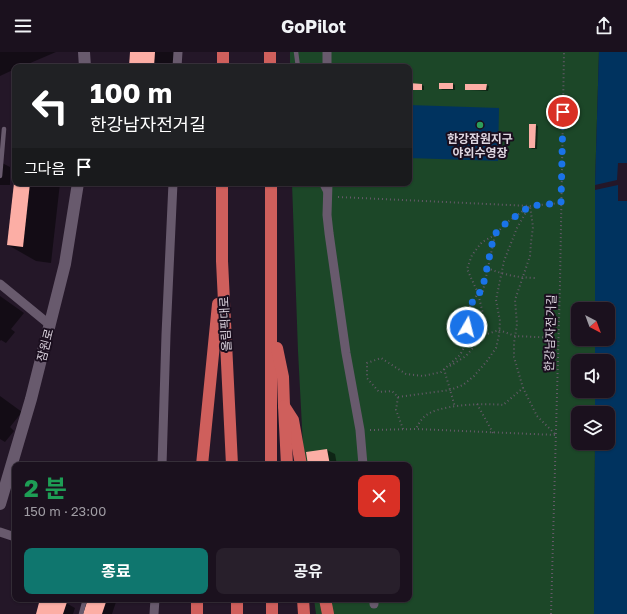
<!DOCTYPE html>
<html lang="ko">
<head>
<meta charset="utf-8">
<style>
  :root { --surface:#1b111e; --page:#281f2b; --text:#f1f3f6; --muted:#a09da4; --line:#39313c; --accent:#0f766e }
  body { margin:0; font-family:"Golos Text","Noto Sans KR",sans-serif; background:var(--page); color:var(--text); height:100vh; display:flex; flex-direction:column; font-size:15px; white-space:nowrap }
  * { box-sizing:border-box; margin:0 }
  p { font-size:13px; color:var(--muted) }
  .icon { flex:none; width:22px; height:22px; fill:none; stroke:currentColor; stroke-width:2; stroke-linecap:round; stroke-linejoin:round }
  .map { position:relative; flex:1; overflow:hidden }
  .drawer { position:absolute; left:12px; top:410px; width:400px; height:140px; display:flex; flex-direction:column; background:var(--surface); border-radius:8px; box-shadow:0 1px 3px #0004,0 0 0 1px var(--line) }
  .drawer>* { flex:none }
  .banner { position:absolute; left:12px; top:12px; width:400px; height:122px; border-radius:8px; box-shadow:0 1px 3px #0004,0 0 0 1px var(--line); background:#202124; color:#fff; overflow:hidden }
  .needle { width:26px; rotate:139deg }
  .fabs { position:absolute; left:571px; top:250px; display:grid; gap:8px }
  .fabs a { display:grid; place-items:center; width:44px; height:44px; border-radius:8px; background:var(--surface); box-shadow:0 1px 3px #0004,0 0 0 1px var(--line); font-size:20px }
  .pin { position:absolute; display:grid; place-items:center; width:34px; height:34px; color:#fff; margin:-17px; border:2px solid #fff; border-radius:50%; box-shadow:0 1px 4px #0007 }
  .me { position:absolute; width:44px; margin:-22px; rotate:8deg; stroke-linejoin:round; filter:drop-shadow(0 0 3px #0008) }
  .turn { display:flex; align-items:center; gap:14px; height:84px; padding:0 12px; font-size:18px }
  .turn .icon { width:52px; height:52px; stroke-width:2.5 }
  .turn b { display:block; font-size:28px; line-height:34px }
  .then { display:flex; align-items:center; height:38px; padding:0 12px; background:#0003; gap:8px; font-size:15px }
  .round { display:grid; place-items:center; flex:none; width:42px; height:42px; border-radius:8px; background:var(--page) }
  .summary { display:flex; align-items:center; justify-content:space-between; height:68px; padding:0 12px }
  h1 { font-size:24px; font-weight:700; line-height:30px; color:#1e9e55 }
  .action { display:flex; gap:8px; margin-top:auto; padding:8px 12px }
  .action a { flex:1; height:46px; border-radius:8px; background:var(--accent); color:#fff; font-size:16px; font-weight:700; line-height:46px; text-align:center }
  .action a+a { background:var(--page); color:var(--text) }
  header { display:flex; justify-content:space-between; align-items:center; height:52px; padding:0 12px; background:var(--surface); font-size:18px; font-weight:700 }
  .map>svg:first-child { display:block }
</style>
</head>
<body>
<header><svg class="icon" aria-label="menu" viewBox="0 0 24 24"><path d="M4 6h16M4 12h16M4 18h16"/></svg>GoPilot<svg class="icon" aria-label="share" viewBox="0 0 24 24"><path d="M12 15V3M7 8l5-5 5 5M5 13v7h14v-7"/></svg></header>
<div class="map">
<svg width="627" height="562" viewBox="0 0 627 562">
  <rect width="100%" height="100%" fill="#241728"/>
  <path fill="#1c4728" d="M290,0H599L595,133V257H578V287H595V309H578V339H595V361H578V391H595L594,562H316L314,547H409V413H304L298,299L292,131H409V15H290Z"/>
  <g fill="#00335f">
    <path d="M599,0H627V562H594L595,391H608V361H595V339H608V309H595V287H608V257H595V133Z"/>
    <path d="M409,53L499,56L498,109L409,106Z"/>
  </g>
  <path fill="#241728" d="M618,111H627V149H618V133L595,138V133L617,128Z"/>
  <g fill="#0007">
    <path d="M0,0H56L21,15H15V17L0,24Z"/>
    <path d="M131,0H177L176,15H130Z"/>
    <path d="M409,32L422,33L424,34V38H411L409,37Z"/>
    <path d="M453,32L455,33V38H442L440,36Z"/>
    <path d="M486,33L489,34L488,39L469,38L466,37Z"/>
    <path d="M535,73L538,74L537,97H532L530,95Z"/>
    <path d="M0,110L10,115V133H0Z"/>
    <path d="M15,131H60L51,211L36,209L8,193Z"/>
    <path d="M0,244L24,261L11,277L15,280L6,291L1,288L0,289Z"/>
    <path d="M0,344L22,360L10,375L14,379L5,390L0,387Z"/>
    <path d="M327,398L335,402L337,413H309Z"/>
    <path d="M41,547H51L66,551L75,556L73,562H37Z"/>
    <path d="M89,547H117L112,562H84Z"/>
  </g>
  <g fill="#fcaea5">
    <path d="M130,0H155L154,15H129Z"/>
    <path d="M409,31L422,32V38H409Z"/>
    <rect x="439" y="31" width="14" height="6"/>
    <path d="M465,32H487L486,38H465Z"/>
    <path d="M529,72H536L535,96H529Z"/>
    <path d="M14,131H30L23,195L7,193Z"/>
    <path d="M327,397L330,413H308L306,400Z"/>
    <path d="M40,547H54L67,550L63,562H36Z"/>
    <path d="M88,547H107L102,562H83Z"/>
  </g>
  <g fill="none" stroke-linecap="round" stroke-linejoin="round">
    <g stroke="#655a69" stroke-width="2" stroke-dasharray="1 3" stroke-linecap="butt">
      <path d="M338,145L530,154L561,151"/>
      <path d="M487,216C504,223 520,226 537,226"/>
      <path d="M480,281L487,282L499,278L515,284L558,286"/>
      <path d="M450,314L466,304L477,291L483,262L478,241L483,239L495,183"/>
      <path d="M444,317L455,355"/>
      <path d="M398,345L450,338L463,333L474,324L487,309L496,296L499,283L500,269L496,248L504,209L517,176L529,155"/>
      <path d="M477,352L493,381"/>
      <path d="M403,377L396,358L398,345L392,339L379,340L367,326V311L381,306L406,322L423,324L441,320L460,303L467,290L469,256L478,241L467,217L472,203L482,190L495,183L506,171L530,154L533,175L531,190L530,204L515,248L517,272L514,291V305L523,336L503,353C485,351 435,352 423,366C420,369 418,373 416,377"/>
      <path d="M370,378L416,377L556,383L537,364L523,336"/>
      <path d="M551,562L560,232L564,0"/>
    </g>
    <g stroke="#685a6d" stroke-width="4.5">
      <path d="M296,0L298,15"/>
      <path d="M0,124L4,77"/>
      <path d="M321,131L326,141"/>
      <path d="M81,562L85,547"/>
    </g>
    <g stroke="#685a6d" stroke-width="9">
      <path d="M327,0V15"/>
      <path d="M177,15L178,0"/>
      <path d="M328,131L327,163L329,181L346,301L360,378L363,413"/>
      <path d="M0,232L50,273"/>
      <path d="M162,413L166,283L173,131"/>
      <path d="M0,480L15,485"/>
      <path d="M374,547V552"/>
      <path d="M154,562L155,547"/>
    </g>
    <g stroke="#685a6d" stroke-width="12">
      <path d="M84,0L85,15"/>
      <path d="M0,452L31,347L65,212L78,131"/>
    </g>
    <g stroke="#cf5f5c" stroke-width="12">
      <path d="M270,0V15"/>
      <path d="M223,15V0"/>
      <path d="M222,131V209L232,413"/>
      <path d="M271,131V413"/>
      <path d="M277,296L283,325L284,354L293,368L301,413"/>
      <path d="M284,354L287,413"/>
      <path d="M202,413L218,252"/>
      <path d="M197,547V562"/>
      <path d="M237,547V562"/>
      <path d="M272,547V562"/>
      <path d="M303,547L304,562"/>
      <path d="M325,547L328,562"/>
    </g>
  </g>
  <g fill="none" stroke-linecap="round" stroke-linejoin="round">
    <path stroke="#1a73e8" stroke-width="7" stroke-dasharray="0 12.6" d="M467,275C469,263 470,245 482,239L494,183L506,171L530,154L561,151L563,60"/>
  </g>
  <circle fill="#2e9e5b" stroke="#1a0e1e" stroke-width="1.5" cx="480" cy="73" r="4"/>
  <g text-anchor="middle" dominant-baseline="central" stroke-width="4" stroke-linejoin="round" paint-order="stroke">
    <g font-size="12" font-weight="bold" fill="#ded6e1" stroke="#1a0e1e">
      <text x="480" y="86">한강잠원지구<tspan x="480" dy="14">야외수영장</tspan></text>
    </g>
    <g font-size="12" fill="#ded6e1" stroke="#1a0e1e">
      <text transform="translate(225 272) rotate(-93)">올림픽대로</text>
      <text transform="translate(550 281) rotate(-88)">한강남자전거길</text>
      <text transform="translate(45 293) rotate(-76)">잠원로</text>
    </g>
  </g>
</svg>
<div class="fabs">
<a><svg class="needle" viewBox="-14 -14 28 28"><path d="M0-13l5 13h-10z" fill="#e53935"/><path d="M0 13l5-13h-10z" fill="#a09da4"/></svg></a>
<a><svg class="icon" aria-label="sound" viewBox="0 0 24 24"><path d="M4 9h4l5-4v14l-5-4H4zM17 9q2 3 0 6"/></svg></a>
<a><svg class="icon" aria-label="layers" viewBox="0 0 24 24"><path d="M12 4l9 5-9 5-9-5zM3 14l9 5 9-5"/></svg></a>
</div>
<div class="pin" style="left:563px;top:60px;background:#d93025"><svg class="icon" aria-label="arrive" viewBox="0 0 24 24"><path d="M6 21V4h12l-3 4 3 4H6"/></svg></div>
<svg class="me" style="left:467px;top:275px" viewBox="-20 -20 40 40"><circle r="17" fill="#1a73e8" stroke="#fff" stroke-width="3"/><path d="M0-11L8 9 0 5-8 9z" fill="#fff"/></svg>
<div class="banner">
<div class="turn"><svg class="icon" aria-label="left" viewBox="0 0 24 24"><path d="M17 20v-9H6M10 6l-5 5 5 5"/></svg><div><b>100 m</b>한강남자전거길</div></div>
<div class="then">그다음<svg class="icon" aria-label="arrive" viewBox="0 0 24 24"><path d="M6 21V4h12l-3 4 3 4H6"/></svg></div>
</div>
<section class="drawer">
<div class="summary"><div><h1>2 분</h1><p>150 m · 23:00</p></div><a class="round" style="background:#d93025;color:#fff"><svg class="icon" aria-label="close" viewBox="0 0 24 24"><path d="M6 6l12 12M18 6L6 18"/></svg></a></div>
<div class="action"><a>종료</a><a>공유</a></div>
</section>
</div>
</body>
</html>
